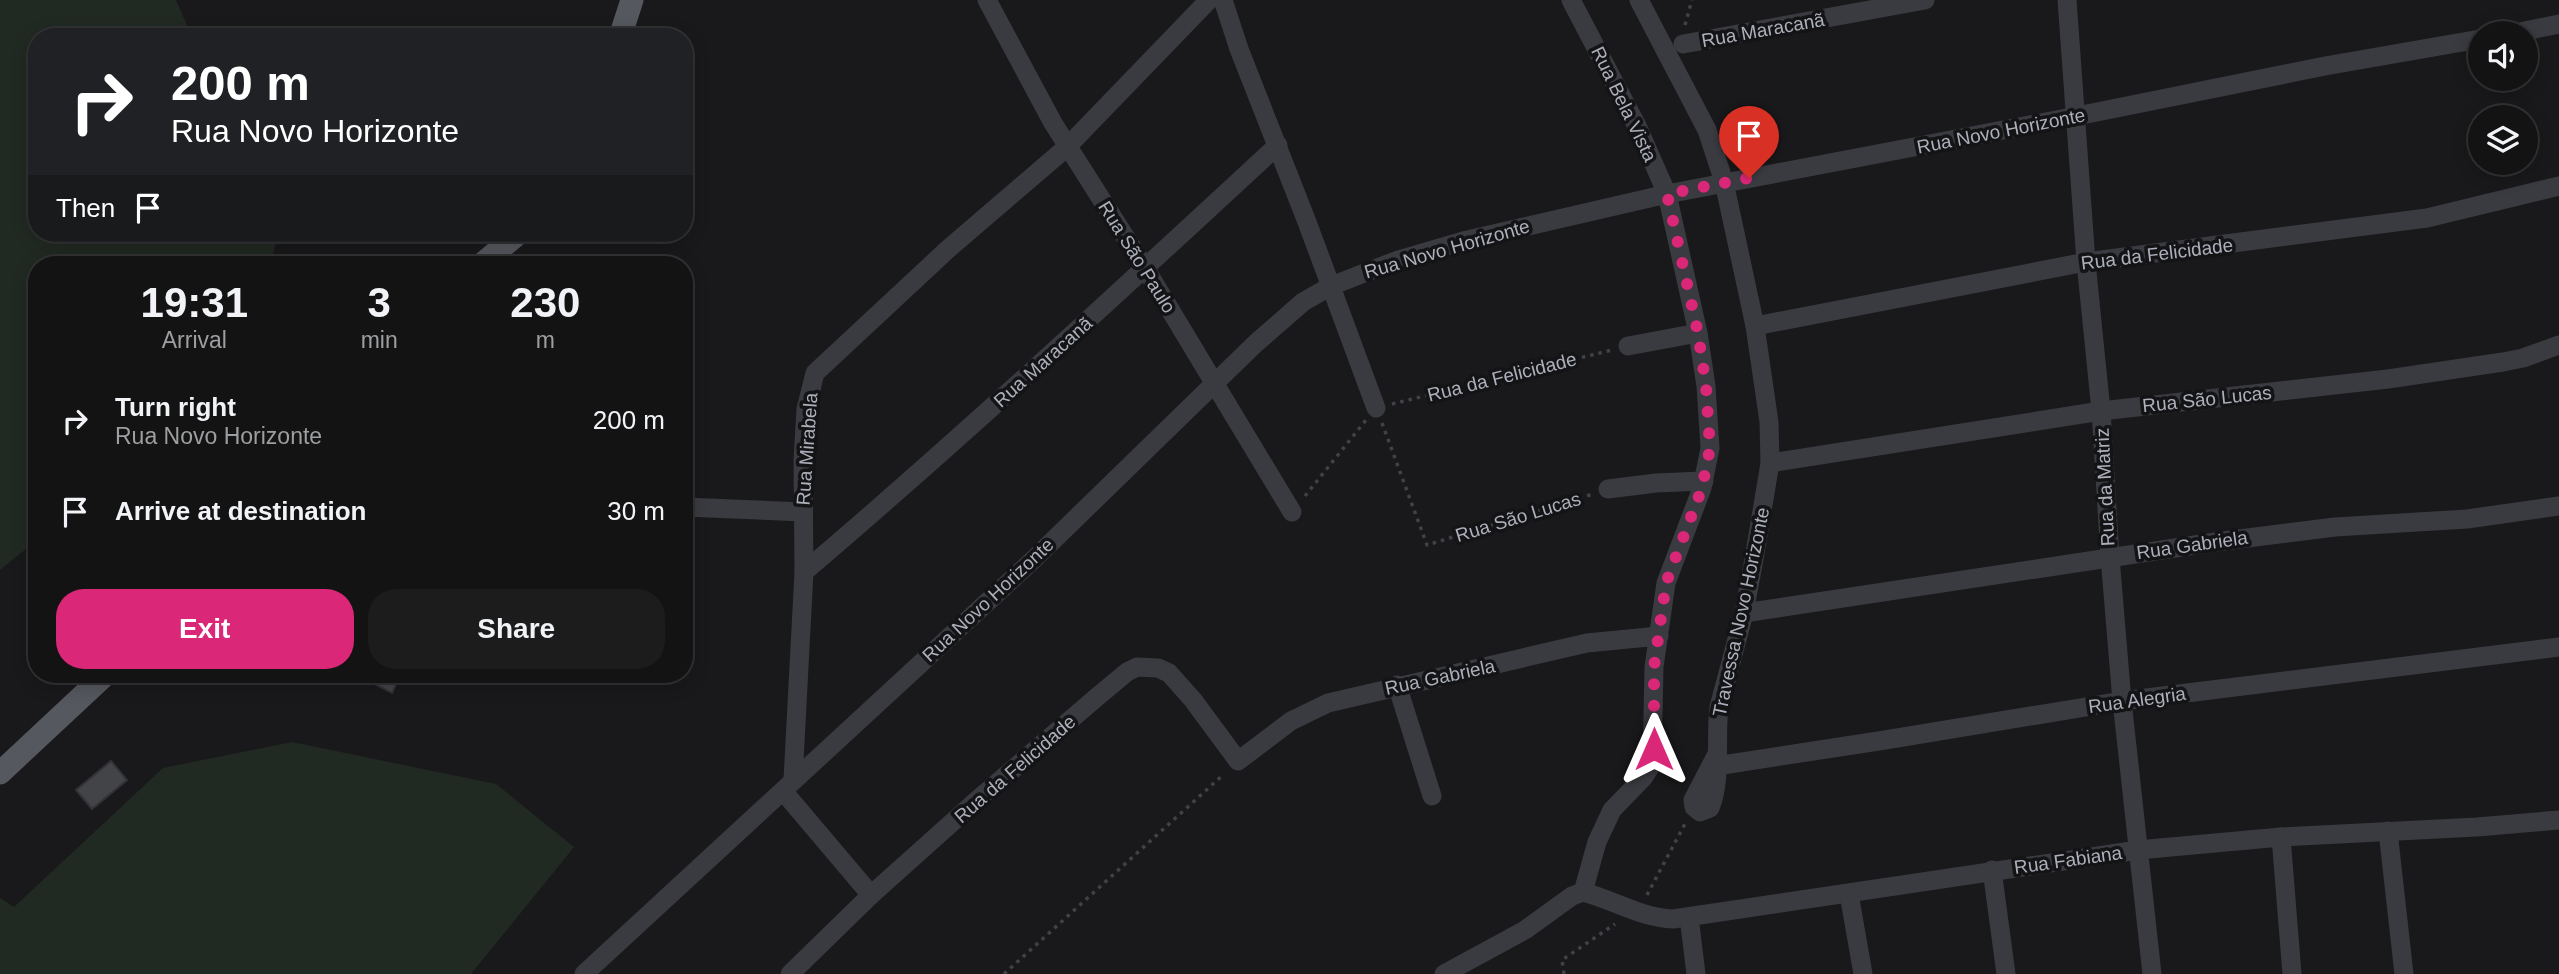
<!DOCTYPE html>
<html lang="en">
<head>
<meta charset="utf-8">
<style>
  :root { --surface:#131314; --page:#1c1c1d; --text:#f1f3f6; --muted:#9d9ea0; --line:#323234; --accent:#db2777 }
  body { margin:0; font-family:Helvetica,sans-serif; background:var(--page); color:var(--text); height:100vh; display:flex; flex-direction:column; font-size:26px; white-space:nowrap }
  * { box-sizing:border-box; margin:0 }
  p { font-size:23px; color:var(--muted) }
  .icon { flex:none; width:38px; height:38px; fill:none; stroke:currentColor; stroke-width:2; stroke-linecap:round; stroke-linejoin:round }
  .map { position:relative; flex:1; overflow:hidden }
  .side { position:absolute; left:28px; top:256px; width:665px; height:427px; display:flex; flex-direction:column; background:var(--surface); border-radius:28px; box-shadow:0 4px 18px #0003,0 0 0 2px var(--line) }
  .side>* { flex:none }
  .banner { position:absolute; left:28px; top:28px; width:665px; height:214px; border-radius:28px; box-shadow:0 4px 18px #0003,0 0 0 2px var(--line); background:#202124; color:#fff; overflow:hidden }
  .tools { position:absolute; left:2468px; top:21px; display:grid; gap:14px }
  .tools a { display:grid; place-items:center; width:70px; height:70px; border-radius:50%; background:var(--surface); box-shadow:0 4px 18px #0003,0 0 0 2px var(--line); font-size:35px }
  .pin { position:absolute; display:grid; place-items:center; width:60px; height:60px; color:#fff; margin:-72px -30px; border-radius:50% 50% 50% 0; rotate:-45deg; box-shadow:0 0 7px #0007 }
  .pin .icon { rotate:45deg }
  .me { position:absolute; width:77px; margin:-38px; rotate:0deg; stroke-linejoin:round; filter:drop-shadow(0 0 5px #0008) }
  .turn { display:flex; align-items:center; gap:24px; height:147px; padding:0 28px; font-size:32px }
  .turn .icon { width:91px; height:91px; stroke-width:2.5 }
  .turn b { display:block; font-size:49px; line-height:60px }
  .then { display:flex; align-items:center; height:66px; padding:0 28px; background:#0003; gap:14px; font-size:26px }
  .eta { display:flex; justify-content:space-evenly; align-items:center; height:119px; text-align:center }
  .eta b { font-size:42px; font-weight:700; line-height:49px }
  .cta { display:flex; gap:14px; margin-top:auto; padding:14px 28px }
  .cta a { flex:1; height:80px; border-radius:28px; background:var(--accent); color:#fff; font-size:28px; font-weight:700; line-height:80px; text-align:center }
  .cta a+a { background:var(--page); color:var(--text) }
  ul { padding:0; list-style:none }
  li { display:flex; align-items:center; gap:21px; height:91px; padding:0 28px }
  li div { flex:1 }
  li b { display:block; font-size:26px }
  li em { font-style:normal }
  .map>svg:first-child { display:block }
</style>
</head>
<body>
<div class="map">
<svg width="2559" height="974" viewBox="0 0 2559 974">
  <rect width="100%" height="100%" fill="#19191b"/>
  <g fill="#212a22">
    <path d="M0,0H176L192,37H37V233H277L278,235L270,264H37V540L0,570Z"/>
    <path d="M292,742L496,784L574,847L471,974H0V898L14,907L163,768Z"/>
  </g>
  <g fill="#434448" stroke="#333337" stroke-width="2">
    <path d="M373,674H391L399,678L392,693L369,681Z"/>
    <path d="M111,761L127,780L92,809L76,790Z"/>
  </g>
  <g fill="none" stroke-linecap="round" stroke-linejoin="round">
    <g stroke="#404247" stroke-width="3.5" stroke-dasharray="3.5 5" stroke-linecap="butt">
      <path d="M1685,25L1692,0"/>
      <path d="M1392,404L1612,350"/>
      <path d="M1382,423L1427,545L1593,494"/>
      <path d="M1305,496L1366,420"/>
      <path d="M1647,895L1686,822"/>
      <path d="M1004,974L1224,774"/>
      <path d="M1564,974L1562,960L1615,924"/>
    </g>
    <g stroke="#3a3b40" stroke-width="19">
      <path d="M987,0L1053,123L1145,268L1292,512"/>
      <path d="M1223,0L1239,49L1307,222L1376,408"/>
      <path d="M1571,0L1638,128L1667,194L1698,333L1706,386L1710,448L1702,488L1666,583L1654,667L1652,764L1643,778L1612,810L1597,842L1583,892"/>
      <path d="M1639,0L1707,130L1724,182L1755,326L1769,422L1770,463L1754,559L1744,613L1719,707C1715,737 1722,780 1710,808L1700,812L1694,807L1693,800L1716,756"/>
      <path d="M2067,0L2086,262L2101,411L2110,557L2122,701L2152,974"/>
      <path d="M2515,33L2559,24"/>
      <path d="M1683,44L1925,0"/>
      <path d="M1755,326L2086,262L2427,218L2559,186"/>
      <path d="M1628,346L1698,333"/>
      <path d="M1770,463L2101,411L2388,379L2503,362L2523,358L2559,345"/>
      <path d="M1608,489L1656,483L1704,481"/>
      <path d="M684,507L803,512"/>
      <path d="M804,572C966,434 1121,290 1278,145"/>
      <path d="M1744,613L2208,543L2335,527L2467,519L2559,506"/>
      <path d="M1397,685L1432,796"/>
      <path d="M1716,766L1885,740L2122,701L2559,647"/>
      <path d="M793,780L804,572L803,460L806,409L815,373L947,250L1067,147L1209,0"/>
      <path d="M783,791L871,895"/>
      <path d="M2388,831L2404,974"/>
      <path d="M2281,837L2292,974"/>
      <path d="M1992,870L2006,974"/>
      <path d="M1583,892C1614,900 1641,918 1673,919L2138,850L2281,837L2477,827L2559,820"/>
      <path d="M1849,894L1863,974"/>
      <path d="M1689,917L1696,974"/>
      <path d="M584,974L1034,559L1256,343L1303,302L1331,286L1398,260L1463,241L1667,194L2077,116L2325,66L2480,39"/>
      <path d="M790,974L871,895L976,801L1097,697L1127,672L1137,667L1158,668L1169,673L1193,700L1238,761L1291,721L1328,703L1587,643L1659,636"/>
      <path d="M1444,974L1525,930L1572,896L1583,892"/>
    </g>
    <g stroke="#56585f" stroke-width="23">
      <path d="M620,37L632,0"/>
      <path d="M482,264L519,233"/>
      <path d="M0,773L106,674"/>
    </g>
  </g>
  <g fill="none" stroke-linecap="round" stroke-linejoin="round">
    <path stroke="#db2777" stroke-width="12" stroke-dasharray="0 21.6" d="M1654,749V667L1666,583L1702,488L1710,448L1706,386L1698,333L1667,194L1749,178"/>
  </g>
  <g text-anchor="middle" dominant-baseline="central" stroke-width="7" stroke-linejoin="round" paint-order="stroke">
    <g font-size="19" fill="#acb0bb" stroke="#141416">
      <text transform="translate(1763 30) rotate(-10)">Rua Maracanã</text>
      <text transform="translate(1624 104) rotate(64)">Rua Bela Vista</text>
      <text transform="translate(2001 131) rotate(-11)">Rua Novo Horizonte</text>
      <text transform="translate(1447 249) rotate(-16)">Rua Novo Horizonte</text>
      <text transform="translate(2157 254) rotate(-7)">Rua da Felicidade</text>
      <text transform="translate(1137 257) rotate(58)">Rua São Paulo</text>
      <text transform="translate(1043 362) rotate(-42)">Rua Maracanã</text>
      <text transform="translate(1502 377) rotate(-14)">Rua da Felicidade</text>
      <text transform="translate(2207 399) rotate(-6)">Rua São Lucas</text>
      <text transform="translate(807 449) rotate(-86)">Rua Mirabela</text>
      <text transform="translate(2105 487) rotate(-93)">Rua da Matriz</text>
      <text transform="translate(1518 517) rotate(-17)">Rua São Lucas</text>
      <text transform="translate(2192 545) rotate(-8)">Rua Gabriela</text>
      <text transform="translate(988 600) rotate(-43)">Rua Novo Horizonte</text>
      <text transform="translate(1741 612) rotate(-78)">Travessa Novo Horizonte</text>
      <text transform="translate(1440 677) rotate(-12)">Rua Gabriela</text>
      <text transform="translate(2137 700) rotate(-8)">Rua Alegria</text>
      <text transform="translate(1015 769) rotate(-41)">Rua da Felicidade</text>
      <text transform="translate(2068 860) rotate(-8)">Rua Fabiana</text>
    </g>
  </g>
</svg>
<div class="tools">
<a><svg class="icon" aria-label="sound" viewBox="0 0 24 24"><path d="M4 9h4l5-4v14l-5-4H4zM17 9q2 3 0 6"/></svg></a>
<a><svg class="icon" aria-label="layers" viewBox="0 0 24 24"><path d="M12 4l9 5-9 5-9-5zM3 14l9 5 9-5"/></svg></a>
</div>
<div class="pin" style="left:1749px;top:178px;background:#d93025"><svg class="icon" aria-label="arrive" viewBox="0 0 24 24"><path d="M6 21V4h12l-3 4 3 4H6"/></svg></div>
<svg class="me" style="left:1654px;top:749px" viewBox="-20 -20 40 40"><path d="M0-17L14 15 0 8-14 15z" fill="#db2777" stroke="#fff" stroke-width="4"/></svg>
<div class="banner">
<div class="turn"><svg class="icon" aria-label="right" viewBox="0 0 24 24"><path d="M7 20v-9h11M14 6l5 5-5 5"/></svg><div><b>200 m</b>Rua Novo Horizonte</div></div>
<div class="then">Then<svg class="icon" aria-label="arrive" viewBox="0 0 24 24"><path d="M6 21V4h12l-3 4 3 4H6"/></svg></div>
</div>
<section class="side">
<div class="eta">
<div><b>19:31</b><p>Arrival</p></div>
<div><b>3</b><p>min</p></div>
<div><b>230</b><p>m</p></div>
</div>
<ul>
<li><svg class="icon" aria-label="right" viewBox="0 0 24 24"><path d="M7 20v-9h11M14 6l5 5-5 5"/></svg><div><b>Turn right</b><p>Rua Novo Horizonte</p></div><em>200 m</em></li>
<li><svg class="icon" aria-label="arrive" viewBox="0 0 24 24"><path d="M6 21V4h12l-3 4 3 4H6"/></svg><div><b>Arrive at destination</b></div><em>30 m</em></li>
</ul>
<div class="cta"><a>Exit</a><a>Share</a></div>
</section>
</div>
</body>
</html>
